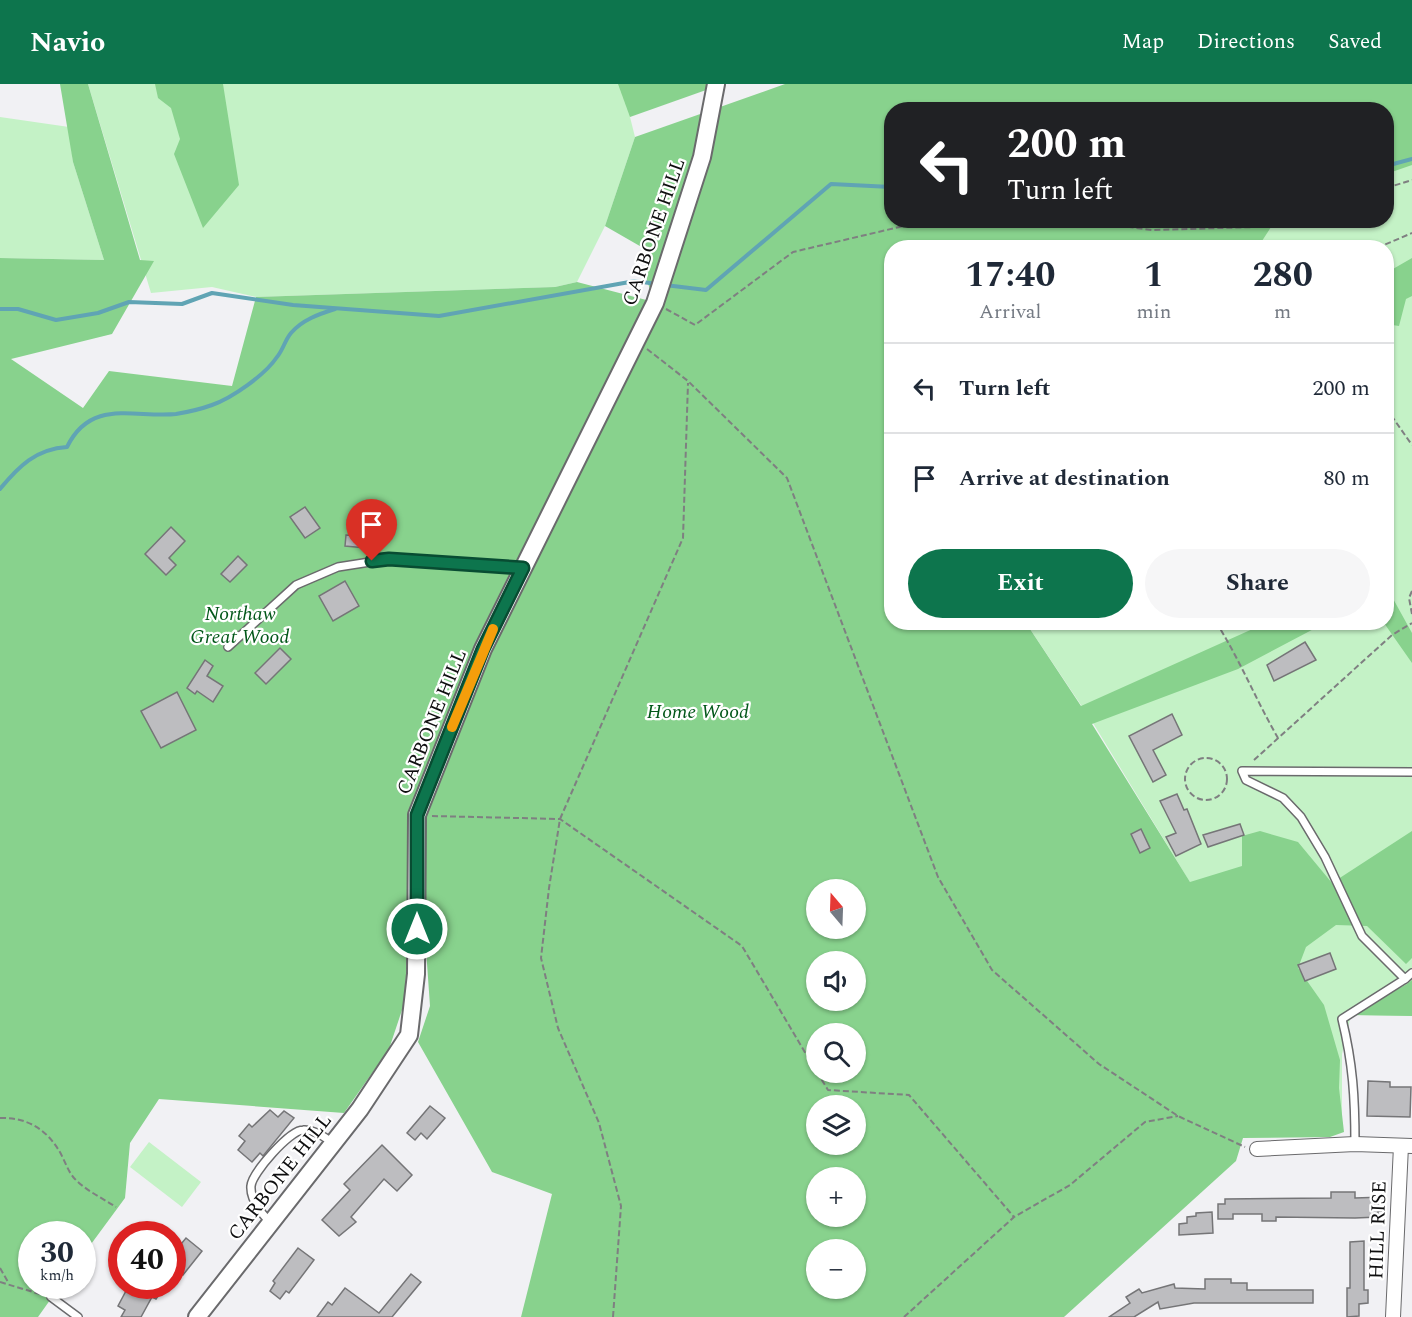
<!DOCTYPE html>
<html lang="en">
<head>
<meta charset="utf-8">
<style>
  :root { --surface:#fff; --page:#f6f6f7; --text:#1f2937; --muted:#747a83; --line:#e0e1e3; --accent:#0d754d }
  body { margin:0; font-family:Spectral,serif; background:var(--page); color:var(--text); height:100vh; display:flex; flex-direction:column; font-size:22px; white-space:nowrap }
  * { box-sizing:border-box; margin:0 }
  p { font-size:20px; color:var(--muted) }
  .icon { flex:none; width:33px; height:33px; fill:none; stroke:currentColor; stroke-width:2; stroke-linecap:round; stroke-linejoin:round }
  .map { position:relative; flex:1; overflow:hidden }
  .panel { position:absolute; left:884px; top:156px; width:510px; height:390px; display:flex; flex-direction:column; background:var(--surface); border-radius:24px; box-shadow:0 2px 4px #0004 }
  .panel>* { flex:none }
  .top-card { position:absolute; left:884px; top:18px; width:510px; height:126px; border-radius:24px; box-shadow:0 2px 4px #0004; background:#202124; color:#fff; overflow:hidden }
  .needle { width:39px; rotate:341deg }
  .controls { position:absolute; left:806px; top:795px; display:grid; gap:12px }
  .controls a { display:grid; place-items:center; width:60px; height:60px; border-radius:50%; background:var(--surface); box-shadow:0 2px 4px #0004; font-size:30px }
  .speed { position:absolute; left:18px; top:1137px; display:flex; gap:12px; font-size:30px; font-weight:700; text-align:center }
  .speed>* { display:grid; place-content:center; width:78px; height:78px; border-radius:50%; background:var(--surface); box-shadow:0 2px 4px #0004; line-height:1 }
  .speed small { font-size:15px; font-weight:400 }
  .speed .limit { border:9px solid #d22; background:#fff; color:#111 }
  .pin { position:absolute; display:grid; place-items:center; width:51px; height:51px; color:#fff; margin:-62px -26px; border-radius:50% 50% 50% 0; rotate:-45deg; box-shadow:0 0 6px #0007 }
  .pin .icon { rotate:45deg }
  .me { position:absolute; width:66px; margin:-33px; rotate:0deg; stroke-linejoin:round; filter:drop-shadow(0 0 4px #0008) }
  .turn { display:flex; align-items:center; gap:21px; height:126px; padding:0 24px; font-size:27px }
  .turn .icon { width:78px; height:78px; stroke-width:2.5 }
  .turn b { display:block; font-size:42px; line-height:51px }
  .eta { display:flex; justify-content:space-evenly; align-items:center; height:102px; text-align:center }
  .eta b { font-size:36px; font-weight:700; line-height:42px }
  .cta { display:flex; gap:12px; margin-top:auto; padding:12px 24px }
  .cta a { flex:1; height:69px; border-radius:36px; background:var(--accent); color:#fff; font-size:24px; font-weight:700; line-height:69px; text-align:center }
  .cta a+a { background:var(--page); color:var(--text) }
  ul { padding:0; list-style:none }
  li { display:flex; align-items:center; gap:18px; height:90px; padding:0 24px; border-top:2px solid var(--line) }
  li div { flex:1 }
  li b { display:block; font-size:22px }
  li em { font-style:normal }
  header { display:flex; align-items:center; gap:36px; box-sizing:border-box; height:84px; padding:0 30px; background:var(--accent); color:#fff }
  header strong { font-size:28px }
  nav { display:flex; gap:33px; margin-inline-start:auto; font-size:21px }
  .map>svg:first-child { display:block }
</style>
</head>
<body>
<header>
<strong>Navio</strong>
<nav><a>Map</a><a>Directions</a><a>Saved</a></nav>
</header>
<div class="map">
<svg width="1412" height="1233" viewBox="0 0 1412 1233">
  <rect width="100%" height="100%" fill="#f1f1f4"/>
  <g fill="#c4f2c6">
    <path d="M88,0H634L630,33L635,53L605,142L577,198L555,203L256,213L212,203L151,209Z"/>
    <path d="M0,33L69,43L73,78L104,176L0,174Z"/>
    <path d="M1412,58V932L1351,931L1342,970V1048L1093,639L1026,539L1386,538V164H891L822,182L975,136H1386V65Z"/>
    <path d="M149,1058L201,1098L182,1123L130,1083Z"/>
  </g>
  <g fill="#88d28d" fill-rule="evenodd">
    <path d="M60,0H88L140,176L154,177L112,250L11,275L83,324L109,287L232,302L256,213L555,203L577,198L654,218L646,193L645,165L605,142L635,53L785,0H1412V81L1386,90V26H891V136L1275,137L1262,157L1261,163L891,164V538L1026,539L1081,622L1266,539H1325L1238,585L1092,640L1190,798L1242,782V752L1260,747L1298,758L1332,799L1412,747V874L1406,880L1367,842L1336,841L1306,863L1298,884L1324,921L1340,976L1339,1004L1344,1048L1330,1053L1243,1054L1236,1077L1064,1233H521L552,1110L492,1088L418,958L430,922L417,738L404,920L389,965L344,1029L159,1015L130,1059L125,1114L83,1171L82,1150H32V1202H60L38,1233H0V174L104,176L73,78ZM816,806H855V844H816ZM816,878H855V916H816ZM816,950H855V988H816ZM816,1022H855V1060H816ZM816,1094H855V1132H816ZM816,1166H855V1204H816Z"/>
    <path d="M155,0H223L239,101L203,144L174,70L180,55L171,24L158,14Z"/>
    <path d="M618,0H723L630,33Z"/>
    <path d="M1412,174V212L1406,215L1399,242L1386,240V189Z"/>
    <path d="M1386,502L1412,549V579L1384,539L1386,538Z"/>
    <path d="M1412,896V932L1351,931L1407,900Z"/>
  </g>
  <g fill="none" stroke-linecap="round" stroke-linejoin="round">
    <g stroke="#60a4b4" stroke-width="4">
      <path d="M1386,82L1412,75"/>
      <path d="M665,201L706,206L831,100L891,103"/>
      <path d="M0,225H18L56,236L98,229L129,218L182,220L212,209L293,221L439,232L635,197L657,200"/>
      <path d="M0,405C19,382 36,365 67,363C91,314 134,334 176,330C188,328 201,325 212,321C232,314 265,291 277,273C283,266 285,256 291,249C302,236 319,230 335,225"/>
    </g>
  </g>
  <g fill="#bdbdc0" stroke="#757577" stroke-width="1.5">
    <path d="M305,423L320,444L305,454L290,433Z"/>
    <path d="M171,443L185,457L169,474L176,481L166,491L145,470Z"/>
    <path d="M346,451L367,453L366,464L345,462Z"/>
    <path d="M238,472L247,481L230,498L221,490Z"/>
    <path d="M345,497L359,522L333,537L319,512Z"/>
    <path d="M1305,558L1316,576L1274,597L1267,581Z"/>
    <path d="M280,564L291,575L266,600L255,589Z"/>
    <path d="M205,576L213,582L207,592L223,602L213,618L197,607L195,610L187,604Z"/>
    <path d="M177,608L196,646L161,664L141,627Z"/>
    <path d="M1172,630L1182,651L1153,666L1166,691L1153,698L1129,652Z"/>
    <path d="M1177,710L1184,726L1187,725L1201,760L1176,772L1166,753L1176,749L1160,717Z"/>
    <path d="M1240,740L1244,751L1208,763L1203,751Z"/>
    <path d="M1141,745L1150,764L1140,769L1131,750Z"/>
    <path d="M1330,869L1336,885L1305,897L1298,881Z"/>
    <path d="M1368,997L1390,998V1003H1411L1410,1033L1367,1032Z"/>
    <path d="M430,1022L445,1034L427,1055L421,1049L415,1056L407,1049Z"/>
    <path d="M270,1026L278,1033L284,1027L294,1034L263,1072L260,1069L252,1078L238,1066L245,1057L239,1052L249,1040L252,1043Z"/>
    <path d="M382,1061L412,1091L397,1107L384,1095L351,1133L356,1138L339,1152L322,1136L350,1106L344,1100Z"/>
    <path d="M1331,1108H1355V1114L1384,1113V1127H1378V1133L1355,1134L1276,1133V1137H1262V1130H1233V1135H1218V1120H1225V1115L1331,1114Z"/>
    <path d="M1212,1128L1213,1149L1179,1151V1140L1187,1139V1133L1196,1132V1129Z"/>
    <path d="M186,1154L202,1167L183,1191L172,1182V1171Z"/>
    <path d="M1364,1157V1206H1368V1219L1359,1220V1232L1347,1233V1204H1350V1158Z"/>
    <path d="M298,1164L314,1176L289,1209L286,1207L280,1215L270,1207L275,1199L273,1197Z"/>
    <path d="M411,1190L421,1198L392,1233H317L328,1218L332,1221L345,1204L379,1229Z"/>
    <path d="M1205,1195H1231V1199H1247V1206H1313V1219H1194L1160,1225L1158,1218L1134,1233H1109L1130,1219L1126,1213L1139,1205L1142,1209L1174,1200L1175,1204L1205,1205Z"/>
    <path d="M136,1202H165L156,1215L152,1213L141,1233H121L125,1226L118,1222L127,1205L139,1212L143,1206Z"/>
  </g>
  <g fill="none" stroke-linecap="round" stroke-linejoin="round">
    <g stroke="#6a6a6c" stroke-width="10">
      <g id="service">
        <path d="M228,563L296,501L338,483L389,475L523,484"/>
        <path d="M1412,688L1242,687L1246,696L1283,714L1301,733L1325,773L1362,852L1405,895L1412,889"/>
        <path d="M1355,1060C1355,1014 1353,980 1342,935L1405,895"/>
        <path d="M270,1138C261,1129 250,1115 251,1102C252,1089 290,1046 303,1046C314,1045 324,1053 332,1058"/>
        <path d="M51,1213L78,1233"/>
      </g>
    </g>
    <g stroke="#6a6a6c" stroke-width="16">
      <g id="minor">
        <path d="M1257,1065L1355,1060L1412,1062"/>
        <path d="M1393,1233L1401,1062"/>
      </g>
    </g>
    <g stroke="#6a6a6c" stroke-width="20">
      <path id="tertiary" d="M197,1233L360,1025L409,951L416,890L417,731L483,565L655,219L702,73L716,0"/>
    </g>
    <g stroke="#7f7f81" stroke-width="2" stroke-dasharray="6 3" stroke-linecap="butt">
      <path d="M1386,104L1412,96"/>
      <path d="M1074,136L1152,146L1256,143L1279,136"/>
      <path d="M1377,164L1412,149"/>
      <path d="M666,225L695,241L793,168L929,136"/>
      <path d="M647,265L688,297L787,394L938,793L992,886L1099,980L1178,1032L1245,1063"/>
      <path d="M1386,324L1412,361"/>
      <path d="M1412,507L1409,514L1412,530"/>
      <path d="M1216,538C1240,576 1256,616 1278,654"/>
      <circle cx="1206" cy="695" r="21"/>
      <path d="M1254,676L1392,551L1412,539"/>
      <path d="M432,732L560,735L742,862L816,987"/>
      <path d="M817,988L828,1006L909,1011L1014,1133"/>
      <path d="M0,1034C25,1033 45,1044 58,1065C64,1074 67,1086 74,1094C85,1106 102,1114 116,1123"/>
      <path d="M0,1184L8,1198"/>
      <path d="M0,1198L43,1211"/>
      <path d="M613,1233L621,1122L599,1039L558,944L541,874L549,804L560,735L683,454L688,299"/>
      <path d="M904,1233L1014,1133L1070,1101L1145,1038L1178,1032"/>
    </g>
    <use href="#service" stroke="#fff" stroke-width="7"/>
    <use href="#minor" stroke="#fff" stroke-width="14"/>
    <use href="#tertiary" stroke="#fff" stroke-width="16"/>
  </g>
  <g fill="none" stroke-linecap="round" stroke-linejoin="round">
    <g stroke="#084c32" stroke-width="15">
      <path id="route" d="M372,477L389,475L523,484L483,565L417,731V845"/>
    </g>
    <use href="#route" stroke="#0d754d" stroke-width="10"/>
    <path stroke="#f59e0b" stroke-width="10" d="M452,643L493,545"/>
  </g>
  <g text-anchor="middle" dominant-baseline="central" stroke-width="4.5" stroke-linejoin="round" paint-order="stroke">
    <g font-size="20" fill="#0e0e0f" stroke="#fff">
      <text transform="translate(654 148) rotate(-71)">CARBONE HILL</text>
      <text transform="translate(432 638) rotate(-68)">CARBONE HILL</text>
      <text transform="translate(280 1093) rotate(-52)">CARBONE HILL</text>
      <text transform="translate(1378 1146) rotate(-88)">HILL RISE</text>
    </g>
    <g font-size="20" font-style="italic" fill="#025719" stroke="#fff">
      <text x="240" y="530">Northaw<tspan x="240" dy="23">Great Wood</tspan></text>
      <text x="698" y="628">Home Wood</text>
    </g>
  </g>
</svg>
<div class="controls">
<a><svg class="needle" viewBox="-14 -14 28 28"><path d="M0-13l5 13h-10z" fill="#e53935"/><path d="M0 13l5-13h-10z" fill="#747a83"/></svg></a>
<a><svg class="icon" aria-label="sound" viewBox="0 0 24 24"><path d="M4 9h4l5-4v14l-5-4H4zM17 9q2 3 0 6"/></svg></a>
<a><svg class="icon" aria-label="search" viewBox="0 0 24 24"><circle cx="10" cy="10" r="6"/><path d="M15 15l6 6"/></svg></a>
<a><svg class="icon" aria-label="layers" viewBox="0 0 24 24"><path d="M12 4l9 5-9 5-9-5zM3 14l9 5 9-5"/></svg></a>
<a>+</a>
<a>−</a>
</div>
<div class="speed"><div>30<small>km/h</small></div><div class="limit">40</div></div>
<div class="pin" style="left:372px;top:477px;background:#d93025"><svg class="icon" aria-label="arrive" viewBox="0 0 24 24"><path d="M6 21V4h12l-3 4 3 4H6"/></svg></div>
<svg class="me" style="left:417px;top:845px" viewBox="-20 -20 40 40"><circle r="17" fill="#0d754d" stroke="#fff" stroke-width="3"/><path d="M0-11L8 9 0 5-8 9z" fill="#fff"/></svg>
<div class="top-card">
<div class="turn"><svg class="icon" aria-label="left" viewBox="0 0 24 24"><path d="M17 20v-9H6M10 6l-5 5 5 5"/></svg><div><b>200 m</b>Turn left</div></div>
</div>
<section class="panel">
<div class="eta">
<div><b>17:40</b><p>Arrival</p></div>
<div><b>1</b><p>min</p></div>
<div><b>280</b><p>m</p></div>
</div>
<ul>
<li><svg class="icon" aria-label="left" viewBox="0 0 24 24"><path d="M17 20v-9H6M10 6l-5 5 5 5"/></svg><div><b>Turn left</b></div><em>200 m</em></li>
<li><svg class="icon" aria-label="arrive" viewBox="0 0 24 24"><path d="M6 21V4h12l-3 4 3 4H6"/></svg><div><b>Arrive at destination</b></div><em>80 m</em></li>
</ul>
<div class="cta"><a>Exit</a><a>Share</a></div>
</section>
</div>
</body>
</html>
